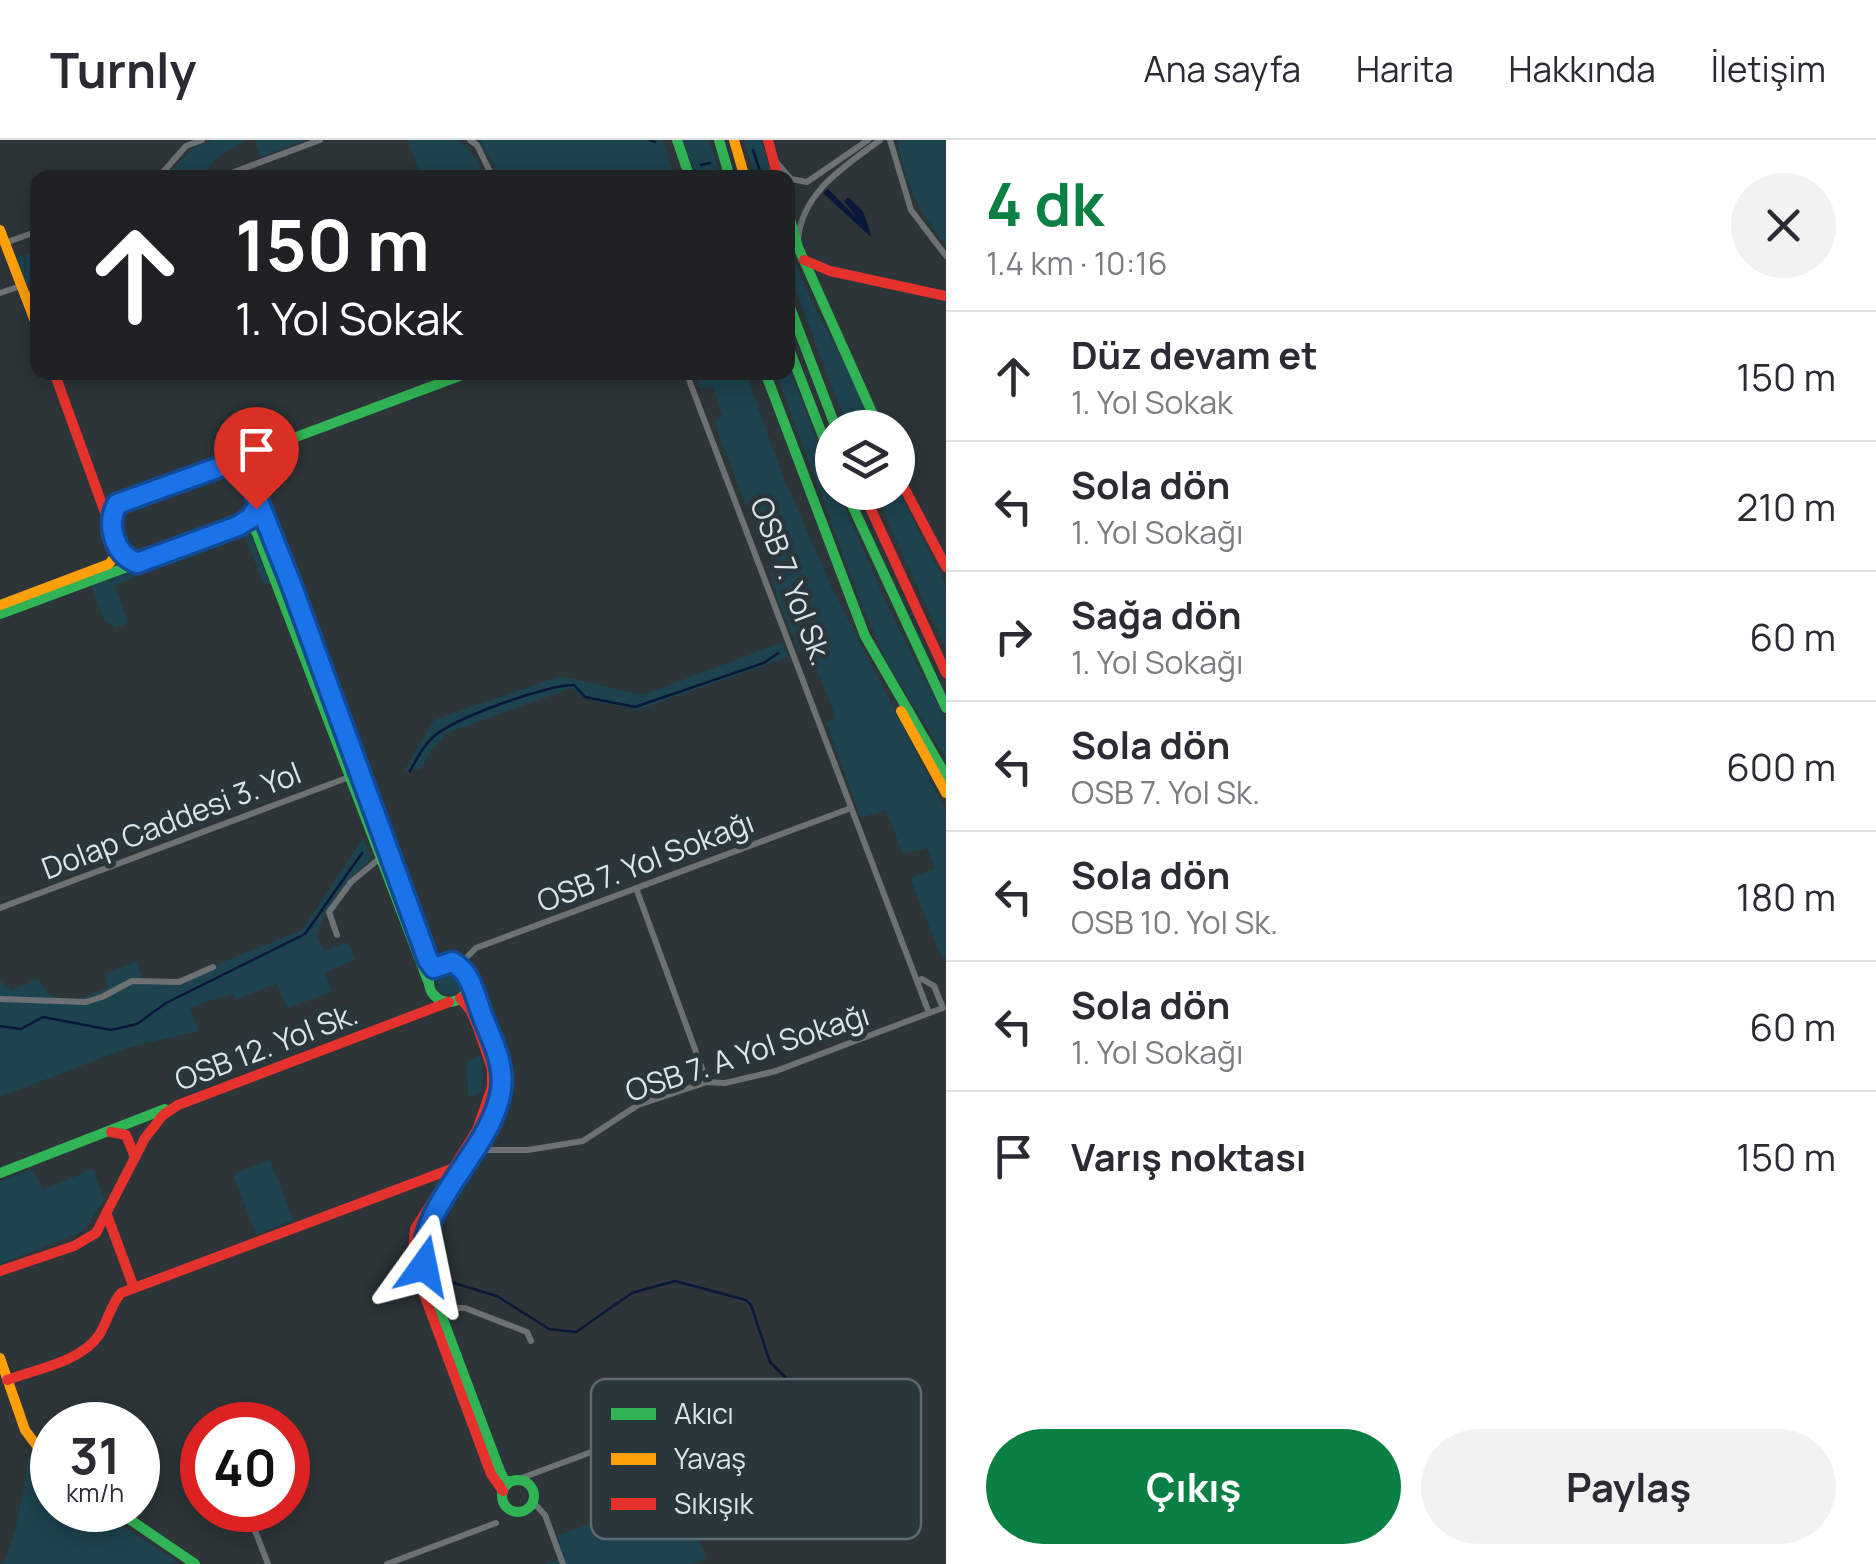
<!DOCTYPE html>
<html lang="tr">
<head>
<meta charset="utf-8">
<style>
  :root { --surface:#fff; --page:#f2f2f3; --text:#2b2b33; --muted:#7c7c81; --line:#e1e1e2; --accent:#0b8043 }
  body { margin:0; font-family:Manrope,sans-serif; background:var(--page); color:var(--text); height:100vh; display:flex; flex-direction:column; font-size:38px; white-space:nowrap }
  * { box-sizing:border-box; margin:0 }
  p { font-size:32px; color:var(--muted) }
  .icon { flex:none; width:55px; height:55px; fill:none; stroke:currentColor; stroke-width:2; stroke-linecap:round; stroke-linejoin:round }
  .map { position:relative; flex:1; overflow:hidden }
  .drawer { display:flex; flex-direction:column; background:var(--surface); width:930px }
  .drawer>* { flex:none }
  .top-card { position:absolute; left:30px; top:30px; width:765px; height:210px; border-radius:20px; box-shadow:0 5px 25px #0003; background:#202124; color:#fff; overflow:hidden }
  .tools { position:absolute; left:815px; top:270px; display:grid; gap:20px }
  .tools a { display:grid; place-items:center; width:100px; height:100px; border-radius:50%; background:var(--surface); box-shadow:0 5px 25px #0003; font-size:50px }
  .speed { position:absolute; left:30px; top:1262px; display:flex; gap:20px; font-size:50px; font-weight:700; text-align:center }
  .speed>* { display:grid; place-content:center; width:130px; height:130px; border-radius:50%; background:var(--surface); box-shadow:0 5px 25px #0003; line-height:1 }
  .speed small { font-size:25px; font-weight:400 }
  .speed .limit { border:15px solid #d22; background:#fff; color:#111 }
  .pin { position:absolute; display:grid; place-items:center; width:85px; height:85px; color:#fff; margin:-102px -42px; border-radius:50% 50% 50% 0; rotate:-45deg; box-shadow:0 0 10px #0007 }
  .pin .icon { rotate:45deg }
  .me { position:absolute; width:110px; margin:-55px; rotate:12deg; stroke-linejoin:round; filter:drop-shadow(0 0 8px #0008) }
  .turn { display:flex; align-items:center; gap:35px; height:210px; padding:0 40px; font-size:45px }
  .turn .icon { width:130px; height:130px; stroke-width:2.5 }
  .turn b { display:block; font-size:70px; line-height:85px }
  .round { display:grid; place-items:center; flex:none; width:105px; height:105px; border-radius:52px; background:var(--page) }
  .summary { display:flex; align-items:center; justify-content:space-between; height:170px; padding:0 40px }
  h1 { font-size:60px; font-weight:700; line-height:75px; color:var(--accent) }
  .primary-button { display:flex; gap:20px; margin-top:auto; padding:20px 40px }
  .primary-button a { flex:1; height:115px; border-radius:60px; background:var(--accent); color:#fff; font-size:40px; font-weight:700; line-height:115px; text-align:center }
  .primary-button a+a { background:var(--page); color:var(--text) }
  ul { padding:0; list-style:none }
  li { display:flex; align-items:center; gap:30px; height:130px; padding:0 40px; border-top:2px solid var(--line) }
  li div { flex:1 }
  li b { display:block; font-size:38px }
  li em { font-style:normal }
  header { display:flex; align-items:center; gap:60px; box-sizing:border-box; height:140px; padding:0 50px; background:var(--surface); border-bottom:2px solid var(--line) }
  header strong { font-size:48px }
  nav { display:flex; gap:55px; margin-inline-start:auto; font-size:35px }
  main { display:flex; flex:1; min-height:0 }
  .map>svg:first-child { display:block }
</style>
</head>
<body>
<header>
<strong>Turnly</strong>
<nav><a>Ana sayfa</a><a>Harita</a><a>Hakkında</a><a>İletişim</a></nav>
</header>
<main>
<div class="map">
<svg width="946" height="1424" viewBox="0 0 946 1424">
  <rect width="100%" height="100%" fill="#2d3538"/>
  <g fill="#1d434e">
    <path d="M213,0H248L217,17L200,37H165L194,7Z"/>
    <path d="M255,0H306L261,17Z"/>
    <path d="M408,0H459L478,21L484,37H421Z"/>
    <path d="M480,0H663L674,37H500Z"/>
    <path d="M682,0H709L721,37H697Z"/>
    <path d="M744,0H762L772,37H756Z"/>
    <path d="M898,0H946V105C920,73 903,42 898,0Z"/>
    <path d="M788,97C805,164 850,222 873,287H847L788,129Z"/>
    <path d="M37,110V139L25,144L16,118Z"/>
    <path d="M788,226L832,338V352L839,353L888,467L946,581V619L888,524L861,463L776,233L788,232Z"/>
    <path d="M694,233H746L782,334L831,446L946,671V817L942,819L910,738L935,729L928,708L903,714L886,670L861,678L826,582L836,578L809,509L799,511C790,485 774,459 771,432L778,428L755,369L748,371L714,281L723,276L713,247L700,248Z"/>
    <path d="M898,349L946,446V509L875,353L898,352Z"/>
    <path d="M239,392H246L251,397L270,444L263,443L246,399L239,397L115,445L128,483L116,488L104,480L92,447L94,445Z"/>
    <path d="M783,502L788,517L637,570L583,558L572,548L566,550L447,593L430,612L421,629L404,631L434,580L560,536L642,555Z"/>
    <path d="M363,699L372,719C343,744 330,759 316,795L324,811L349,802L355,820L325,832L332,852L287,868L277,844L235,859L233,854L190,867L199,891L130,907L0,957V841L12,850L38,839L49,854L69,862L108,848L104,834L136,822L142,838L176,841L302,790Z"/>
    <circle cx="449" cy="842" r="13"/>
    <path d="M480,916L483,923L481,952L468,958L467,922Z"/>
    <path d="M270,1020L293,1080L256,1094L233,1034Z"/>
    <path d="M33,1029L42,1050L93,1029L104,1060L83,1091L0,1124V1041Z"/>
    <path d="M802,1304L816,1341L768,1358L775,1374L699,1399L706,1419L691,1424H545L564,1417L557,1396Z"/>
    <path d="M29,1315L52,1338V1370H97L177,1421L168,1424H3L16,1388Z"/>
  </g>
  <path fill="#091839" d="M828,49L857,78L844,61L848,57L863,71L872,98L823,53Z"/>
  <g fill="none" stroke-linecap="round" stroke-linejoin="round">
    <g stroke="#091839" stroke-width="2.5">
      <path d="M650,0L655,2"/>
      <path d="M753,10L762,38"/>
      <path d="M701,25L710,23"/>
      <path d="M410,631C417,619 422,607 432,598C453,578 546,545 574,545L585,557L635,567L764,523L778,513"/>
      <path d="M0,886L21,889L43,877L111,890L137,884L166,863L305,794L362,713"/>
      <path d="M450,1142L497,1156L549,1189L576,1192L632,1153L675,1141L746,1160L751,1165L770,1222L813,1265L821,1266"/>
    </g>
    <g stroke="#6e7173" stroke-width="6">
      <path d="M470,0L477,5L493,38"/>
      <path d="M890,0L911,70L946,116"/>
      <path d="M776,22L791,39L807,42L868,0"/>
      <path d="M158,38L186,6L202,0"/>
      <path d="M230,38L234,32L320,0"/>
      <path d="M798,100C802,52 844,27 880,0"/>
      <path d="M5,103L38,91"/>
      <path d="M0,153L21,146"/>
      <path d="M25,156L38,151"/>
      <path d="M686,232L929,873L943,868L934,846L922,839L917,841"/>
      <path d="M636,748L707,942"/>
      <path d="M0,768L352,636"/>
      <path d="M337,795L329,772L351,742L379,719"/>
      <path d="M459,825L476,808L851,668"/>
      <path d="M0,859L86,862L102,857L132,841L179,842L213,827"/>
      <path d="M475,1010H528L583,1001L638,965L707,942L725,943L776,931L929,873"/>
      <path d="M439,1168H465L527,1192L531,1201"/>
      <path d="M519,1339L701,1271L760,1252L774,1256L793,1269L815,1273"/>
      <path d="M533,1362L545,1375L563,1424"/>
      <path d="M247,1370L268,1424"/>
      <path d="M387,1424L496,1383"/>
    </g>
    <g stroke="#30b455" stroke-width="10">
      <path d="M677,0L690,38"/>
      <path d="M719,0L730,38"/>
      <path d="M788,72L798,107L879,288"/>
      <path d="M788,162L836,288"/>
      <path d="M788,206L832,320"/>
      <path d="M765,232L865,496L946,636"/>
      <path d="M846,352L946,568"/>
      <path d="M111,384L117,364L470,232"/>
      <path d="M238,386L251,387L256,391L429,844"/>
      <path d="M0,474L238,386L251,378L256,363"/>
      <circle cx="449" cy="842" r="20"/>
      <path d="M469,842C514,937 509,961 453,1049C431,1083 425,1085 423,1126L500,1331L505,1341H511"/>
      <path d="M0,1033L165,969"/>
      <circle cx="518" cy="1356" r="16"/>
      <path d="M116,1370L195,1424"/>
    </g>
    <g stroke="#ff9f0a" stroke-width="10">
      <path d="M734,0L745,38"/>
      <path d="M0,90L38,189"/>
      <path d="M228,324L245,328L372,668"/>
      <path d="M0,465L109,424L119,411"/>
      <path d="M901,571L946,653"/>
      <path d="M0,1218L25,1290L52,1326"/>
    </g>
    <g stroke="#e5322d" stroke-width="10">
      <path d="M768,0L778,38"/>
      <path d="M804,120L830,131L946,156"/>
      <path d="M54,232L119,411"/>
      <path d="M898,336L946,427"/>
      <path d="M863,352L946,533"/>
      <path d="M372,668L427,820L434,828"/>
      <path d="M460,858L471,871L478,888L492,929V947L477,990L415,1089L412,1122L491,1334L503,1351"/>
      <path d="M111,992L126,995L135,1017"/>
      <path d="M107,1075L134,1148"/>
      <path d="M0,1131L74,1106L96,1093L145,998L163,975L178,965L449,862"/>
      <path d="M7,1240C36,1229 81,1222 99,1195C108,1181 110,1166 121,1153L454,1028"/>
    </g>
  </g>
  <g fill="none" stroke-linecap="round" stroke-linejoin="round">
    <g stroke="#114b97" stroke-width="25">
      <path id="route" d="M256,369L251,378L238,386L137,423C114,414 106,385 117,364L228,324L245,328L291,444L428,820L434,828L452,822C471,831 475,856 482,875C491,898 505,924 501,950C492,1011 415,1065 424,1126"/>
    </g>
    <use href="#route" stroke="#1a73e8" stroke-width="18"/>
  </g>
  <g text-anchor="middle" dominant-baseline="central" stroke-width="10" stroke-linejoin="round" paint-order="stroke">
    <g font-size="30" fill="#dbe4e7" stroke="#29373c">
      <text transform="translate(792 441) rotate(69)">OSB 7. Yol Sk.</text>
      <text transform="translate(171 680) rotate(-21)">Dolap Caddesi 3. Yol</text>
      <text transform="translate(645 721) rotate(-21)">OSB 7. Yol Sokağı</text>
      <text transform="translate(266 906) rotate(-21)">OSB 12. Yol Sk.</text>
      <text transform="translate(747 912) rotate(-18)">OSB 7. A Yol Sokağı</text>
    </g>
  </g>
  <rect x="591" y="1239" width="330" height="160" rx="15" fill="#29373c" stroke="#5e6b6f" stroke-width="2.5"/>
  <rect x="611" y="1268" width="45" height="12" fill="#30b455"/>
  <rect x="611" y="1313" width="45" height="12" fill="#ff9f0a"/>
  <rect x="611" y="1358" width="45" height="12" fill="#e5322d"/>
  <g font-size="28" fill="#dbe4e7">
    <text x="674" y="1284">Akıcı</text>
    <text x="674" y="1329">Yavaş</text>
    <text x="674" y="1374">Sıkışık</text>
  </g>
</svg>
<div class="tools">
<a><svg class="icon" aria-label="layers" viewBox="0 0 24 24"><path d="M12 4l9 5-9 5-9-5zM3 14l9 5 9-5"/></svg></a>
</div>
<div class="speed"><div>31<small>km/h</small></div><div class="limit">40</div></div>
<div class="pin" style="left:256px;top:369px;background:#d93025"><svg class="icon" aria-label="arrive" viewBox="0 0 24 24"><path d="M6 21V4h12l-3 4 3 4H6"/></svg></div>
<svg class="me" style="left:424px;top:1126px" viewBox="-20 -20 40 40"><path d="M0-17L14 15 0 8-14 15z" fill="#1a73e8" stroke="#fff" stroke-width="4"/></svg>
<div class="top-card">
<div class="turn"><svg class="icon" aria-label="ahead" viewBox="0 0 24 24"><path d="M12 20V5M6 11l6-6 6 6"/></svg><div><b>150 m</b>1. Yol Sokak</div></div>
</div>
</div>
<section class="drawer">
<div class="summary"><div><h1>4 dk</h1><p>1.4 km · 10:16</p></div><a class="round"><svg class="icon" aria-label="close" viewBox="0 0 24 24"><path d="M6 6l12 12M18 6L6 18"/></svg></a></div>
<ul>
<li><svg class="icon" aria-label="ahead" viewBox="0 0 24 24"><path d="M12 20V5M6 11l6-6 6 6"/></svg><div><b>Düz devam et</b><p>1. Yol Sokak</p></div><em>150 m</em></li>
<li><svg class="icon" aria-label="left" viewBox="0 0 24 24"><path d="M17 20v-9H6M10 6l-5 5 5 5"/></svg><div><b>Sola dön</b><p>1. Yol Sokağı</p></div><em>210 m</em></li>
<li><svg class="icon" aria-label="right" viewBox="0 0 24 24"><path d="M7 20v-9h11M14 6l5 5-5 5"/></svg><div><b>Sağa dön</b><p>1. Yol Sokağı</p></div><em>60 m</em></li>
<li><svg class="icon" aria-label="left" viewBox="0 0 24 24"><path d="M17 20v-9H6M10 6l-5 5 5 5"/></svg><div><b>Sola dön</b><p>OSB 7. Yol Sk.</p></div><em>600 m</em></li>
<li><svg class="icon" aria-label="left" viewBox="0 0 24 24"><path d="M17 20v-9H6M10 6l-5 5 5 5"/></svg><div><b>Sola dön</b><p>OSB 10. Yol Sk.</p></div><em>180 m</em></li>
<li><svg class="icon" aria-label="left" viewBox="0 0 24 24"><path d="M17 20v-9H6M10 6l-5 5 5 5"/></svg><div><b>Sola dön</b><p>1. Yol Sokağı</p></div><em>60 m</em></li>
<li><svg class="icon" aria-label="arrive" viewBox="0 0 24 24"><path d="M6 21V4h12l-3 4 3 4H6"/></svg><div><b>Varış noktası</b></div><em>150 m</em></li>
</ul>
<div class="primary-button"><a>Çıkış</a><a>Paylaş</a></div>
</section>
</main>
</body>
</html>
